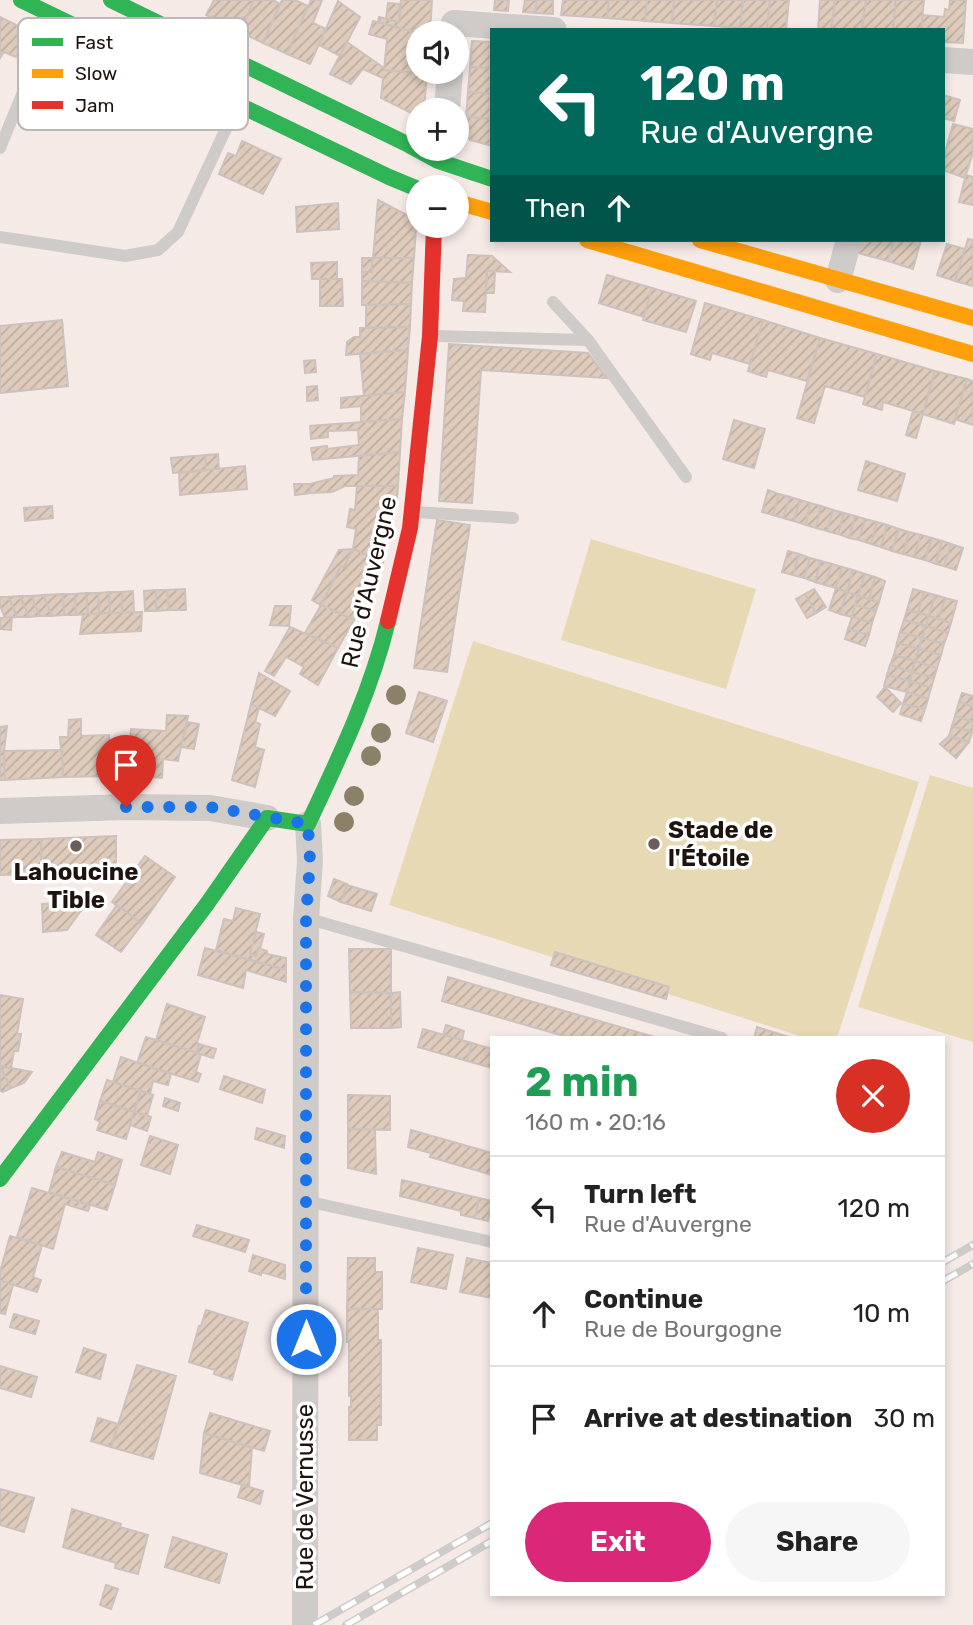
<!DOCTYPE html>
<html lang="en">
<head>
<meta charset="utf-8">
<style>
  :root { --surface:#fff; --page:#f6f6f6; --text:#222; --muted:#767676; --line:#e0e0e0; --accent:#db2777 }
  body { margin:0; font-family:Rubik,sans-serif; background:var(--page); color:var(--text); height:100vh; display:flex; flex-direction:column; font-size:26px; white-space:nowrap }
  * { box-sizing:border-box; margin:0 }
  p { font-size:23px; color:var(--muted) }
  .icon { flex:none; width:38px; height:38px; fill:none; stroke:currentColor; stroke-width:2; stroke-linecap:round; stroke-linejoin:round }
  .map { position:relative; flex:1; overflow:hidden }
  .drawer { position:absolute; left:490px; top:1036px; width:455px; height:560px; display:flex; flex-direction:column; background:var(--surface); border-radius:0px; box-shadow:0 4px 10px #0003 }
  .drawer>* { flex:none }
  .guide { position:absolute; left:490px; top:28px; width:455px; height:214px; border-radius:0px; box-shadow:0 4px 10px #0003; background:#00695c; color:#fff; overflow:hidden }
  .buttons { position:absolute; left:406px; top:21px; display:grid; gap:14px }
  .buttons a { display:grid; place-items:center; width:63px; height:63px; border-radius:50%; background:var(--surface); box-shadow:0 4px 10px #0003; font-size:35px }
  .pin { position:absolute; display:grid; place-items:center; width:60px; height:60px; color:#fff; margin:-72px -30px; border-radius:50% 50% 50% 0; rotate:-45deg; box-shadow:0 0 7px #0007 }
  .pin .icon { rotate:45deg }
  .me { position:absolute; width:77px; margin:-38px; rotate:0deg; stroke-linejoin:round; filter:drop-shadow(0 0 5px #0008) }
  .turn { display:flex; align-items:center; gap:24px; height:147px; padding:0 35px; font-size:32px }
  .turn .icon { width:91px; height:91px; stroke-width:2.5 }
  .turn b { display:block; font-size:49px; line-height:60px }
  .then { display:flex; align-items:center; height:66px; padding:0 35px; background:#0003; gap:14px; font-size:26px }
  .round { display:grid; place-items:center; flex:none; width:74px; height:74px; border-radius:37px; background:var(--page) }
  .overview { display:flex; align-items:center; justify-content:space-between; height:119px; padding:0 35px }
  h1 { font-size:42px; font-weight:700; line-height:52px; color:#1e9e55 }
  .action { display:flex; gap:14px; margin-top:auto; padding:14px 35px }
  .action a { flex:1; height:80px; border-radius:42px; background:var(--accent); color:#fff; font-size:28px; font-weight:700; line-height:80px; text-align:center }
  .action a+a { background:var(--page); color:var(--text) }
  ul { padding:0; list-style:none }
  li { display:flex; align-items:center; gap:21px; height:105px; padding:0 35px; border-top:2px solid var(--line) }
  li div { flex:1 }
  li b { display:block; font-size:26px }
  li em { font-style:normal }
  .map>svg:first-child { display:block }
</style>
</head>
<body>
<div class="map">
<svg width="973" height="1625" viewBox="0 0 973 1625">
  <defs>
    <pattern id="building-hatch" width="6" height="6" patternUnits="userSpaceOnUse" patternTransform="scale(1.75)"><rect width="6" height="6" fill="#decbbb"/><path d="M-1 1l2-2M0 6l6-6M5 7l2-2" fill="none" stroke="#beada0"/></pattern>
  </defs>
  <rect width="100%" height="100%" fill="#f6eae7"/>
  <g fill="#e8d9b5">
    <path d="M591,539L756,589L726,689L561,640Z"/>
    <path d="M473,641L919,782L837,1038H806L389,905Z"/>
    <path d="M930,775L973,788V1042L858,1007Z"/>
  </g>
  <g fill="url(#building-hatch)" stroke="#ccc2bd" stroke-width="2">
    <path d="M214,0H254L240,32L206,15Z"/>
    <path d="M254,0H273L280,4L263,43L240,32Z"/>
    <path d="M282,0H295L308,6L287,54L263,43Z"/>
    <path d="M311,0H322L313,23L326,29L310,64L287,54Z"/>
    <path d="M401,0H432L430,33H418L378,22L379,17L399,22Z"/>
    <path d="M495,0H509L508,11L494,10Z"/>
    <path d="M525,0H537L535,13L523,12Z"/>
    <path d="M537,0H553V14L535,13Z"/>
    <path d="M563,0H609L607,18L561,15Z"/>
    <path d="M609,0H647L645,21L607,18Z"/>
    <path d="M647,0H674L672,23L645,21Z"/>
    <path d="M674,0H717L714,26L672,23Z"/>
    <path d="M717,0H743L740,28L714,26Z"/>
    <path d="M743,0H770L767,29L740,28Z"/>
    <path d="M770,0H789L786,30L767,29Z"/>
    <path d="M820,0H835L831,30H818Z"/>
    <path d="M835,0H866L862,30H831Z"/>
    <path d="M866,0H896L893,30H862Z"/>
    <path d="M896,0H924L921,30H893Z"/>
    <path d="M950,0H966L963,43L943,42V30H921L923,15L944,17L945,9L949,10Z"/>
    <path d="M338,1L360,17L340,56L319,45Z"/>
    <path d="M388,3L400,4L399,22L386,19Z"/>
    <path d="M0,17L28,31L16,57L4,52L0,58Z"/>
    <path d="M373,21L418,33V72H427V74L384,70L387,39L369,34Z"/>
    <path d="M472,41L492,42V68L470,67Z"/>
    <path d="M347,42L384,68V70L427,74L424,109L413,114L381,98L383,78L363,69L351,84L330,74Z"/>
    <path d="M470,67L492,68V94L468,92Z"/>
    <path d="M468,92L492,94V119L466,117Z"/>
    <path d="M943,95L960,100L954,121L943,118Z"/>
    <path d="M466,117L492,119V146L470,140L465,132Z"/>
    <path d="M953,124L973,129V152L965,178L943,170V160Z"/>
    <path d="M242,141L281,159L263,194L219,174L228,153L236,156Z"/>
    <path d="M966,175L973,177V205L959,202Z"/>
    <path d="M378,200L407,215L416,229L414,258H373Z"/>
    <path d="M338,203L339,229L297,232L296,207Z"/>
    <path d="M968,239L973,240V286L955,281Z"/>
    <path d="M862,240H894L888,261L858,253Z"/>
    <path d="M894,240H921L913,269L888,261Z"/>
    <path d="M947,244L965,249L955,281L937,275Z"/>
    <path d="M468,255L492,256L510,272L487,271L485,312L463,311L464,301L452,300L454,279L466,278Z"/>
    <rect x="362" y="258" width="10" height="14"/>
    <path d="M372,258H414L412,283L362,281V272H372Z"/>
    <path d="M337,262V279H312L311,263Z"/>
    <path d="M487,271H495L494,293H486Z"/>
    <path d="M607,275L652,288L644,317L599,303Z"/>
    <path d="M320,279H342L343,306H320Z"/>
    <path d="M362,281L412,283L411,304L362,305Z"/>
    <path d="M652,288L696,301L686,332L643,320Z"/>
    <path d="M705,303L763,320L750,364L712,353L710,360L691,354Z"/>
    <path d="M411,304L410,327L366,328V305Z"/>
    <path d="M62,320L68,386L0,393V326Z"/>
    <path d="M763,320L820,338L807,381L768,370L766,377L748,371Z"/>
    <path d="M410,327L408,350L346,355L347,342L354,337H360V328Z"/>
    <path d="M820,338L877,354L865,397L825,386L814,423L797,418Z"/>
    <path d="M449,344L588,353L607,378L481,370L472,503L439,501Z"/>
    <path d="M408,350L405,392L364,396L360,354Z"/>
    <path d="M877,354L935,371L923,414L883,402L882,410L863,404Z"/>
    <path d="M315,360L316,372L305,373L304,361Z"/>
    <path d="M935,371L967,379L954,424L923,414Z"/>
    <path d="M967,379L973,381V425L955,419Z"/>
    <path d="M317,386L318,400L307,401V387Z"/>
    <path d="M405,392L402,419L361,422V406L341,408V398Z"/>
    <path d="M913,411L923,414L916,438L906,435Z"/>
    <path d="M402,419L400,452L313,460L311,448L327,446V449L359,445L358,430L328,431V437L311,439L310,426Z"/>
    <path d="M734,420L765,429L754,468L723,459Z"/>
    <path d="M400,452L398,486H345L332,492L310,493V484L334,478V476L358,475L359,456Z"/>
    <path d="M218,454L219,469L206,470L205,455Z"/>
    <path d="M205,455L206,470L173,473L171,458Z"/>
    <path d="M866,461L905,474L897,501L858,490Z"/>
    <path d="M245,466L247,489L180,495L179,473Z"/>
    <path d="M294,484H310V493L295,495Z"/>
    <path d="M357,486H398L396,509L381,507L376,534L389,538L383,562L353,549L356,529L347,527L350,509L355,510Z"/>
    <path d="M768,490L779,494L773,515L762,512Z"/>
    <path d="M779,494L790,497L783,518L773,515Z"/>
    <path d="M790,497L800,500L794,521L783,518Z"/>
    <path d="M800,500L810,503L806,525L794,521Z"/>
    <path d="M810,503L821,506L816,528L806,525Z"/>
    <path d="M52,506L53,518L25,521L24,508Z"/>
    <path d="M821,506L833,510L827,531L816,528Z"/>
    <path d="M833,510L844,513L838,534L827,531Z"/>
    <path d="M844,513L855,516L849,538L838,534Z"/>
    <path d="M855,516L865,519L859,540L849,538Z"/>
    <path d="M865,519L877,522L871,544L859,540Z"/>
    <path d="M437,520L470,525L447,672L414,668Z"/>
    <path d="M877,522L887,525L881,547L871,544Z"/>
    <path d="M887,525L899,529L892,551L881,547Z"/>
    <path d="M899,529L909,532L903,554L892,551Z"/>
    <path d="M909,532L921,535L914,557L903,554Z"/>
    <path d="M921,535L932,538L925,560L914,557Z"/>
    <path d="M932,538L942,541L936,564L925,560Z"/>
    <path d="M942,541L951,544L944,566L936,564Z"/>
    <path d="M951,544L963,548L956,570L944,566Z"/>
    <path d="M353,549L344,567L341,566L321,605L312,600L339,550Z"/>
    <path d="M353,549L383,562L354,620L321,605L341,566L344,567Z"/>
    <path d="M788,551L799,554L793,575L782,572Z"/>
    <path d="M799,554L810,558L804,578L793,575Z"/>
    <path d="M810,558L821,561L815,582L804,578Z"/>
    <path d="M821,561L832,564L825,585L815,582Z"/>
    <path d="M832,564L842,567L836,588L825,585Z"/>
    <path d="M842,567L853,570L847,592L836,588Z"/>
    <path d="M853,570L865,574L858,596L847,592Z"/>
    <path d="M865,574L875,577L869,599L858,596Z"/>
    <path d="M875,577L885,581L879,602L869,599Z"/>
    <path d="M836,588L847,592L840,614L829,610Z"/>
    <path d="M185,589L186,610H169L167,590Z"/>
    <path d="M814,589L826,607L816,613L805,594Z"/>
    <path d="M913,589L924,592L918,613L907,610Z"/>
    <path d="M156,590V611H145L144,591Z"/>
    <path d="M156,590H167L169,610L156,611Z"/>
    <path d="M133,591L134,612L122,613V592Z"/>
    <path d="M109,592L110,613L99,614L98,593Z"/>
    <path d="M109,592H122V613H110Z"/>
    <path d="M847,592L858,596L852,617L840,614Z"/>
    <path d="M924,592L935,595L929,616L918,613Z"/>
    <path d="M86,593H98L99,614H88Z"/>
    <path d="M86,593L88,614L76,615L75,594Z"/>
    <path d="M63,594L64,615L52,616L43,595Z"/>
    <path d="M63,594H75L76,615H64Z"/>
    <path d="M805,594L816,613L807,618L796,599Z"/>
    <path d="M43,595L52,616H40L31,596Z"/>
    <path d="M935,595L945,598L939,619L929,616Z"/>
    <path d="M20,596H31L40,616L29,617Z"/>
    <path d="M20,596L29,617H17L8,597Z"/>
    <path d="M858,596L879,602L876,611L855,605Z"/>
    <path d="M0,597H8L17,617L5,618L0,606Z"/>
    <path d="M945,598L957,601L951,623L939,619Z"/>
    <path d="M321,605L354,620L338,648L305,633Z"/>
    <path d="M855,605L876,611L872,623L852,617Z"/>
    <path d="M275,606H291L289,626L270,625Z"/>
    <path d="M907,610L929,616L926,626L904,620Z"/>
    <path d="M142,612L141,631L80,634L83,614Z"/>
    <path d="M929,616L951,623L948,633L926,626Z"/>
    <path d="M12,617L11,630L0,629V618Z"/>
    <path d="M852,617L872,623L869,635L848,629Z"/>
    <path d="M904,620L926,626L922,638L900,632Z"/>
    <path d="M926,626L948,633L944,644L922,638Z"/>
    <path d="M290,627L338,648L318,685L300,674L304,667L286,657L274,676L265,671Z"/>
    <path d="M848,629L869,635L865,646L845,639Z"/>
    <path d="M900,632L922,638L919,649L897,643Z"/>
    <path d="M922,638L944,644L941,655L919,649Z"/>
    <path d="M897,643L919,649L915,661L894,655Z"/>
    <path d="M919,649L941,655L937,668L915,661Z"/>
    <path d="M894,655L915,661L912,672L890,665Z"/>
    <path d="M915,661L937,668L934,678L912,672Z"/>
    <path d="M890,665L912,672L910,681L887,675Z"/>
    <path d="M912,672L934,678L931,688L910,681Z"/>
    <path d="M259,673L290,691L275,716L251,704Z"/>
    <path d="M887,675L910,681L907,692L884,686Z"/>
    <path d="M910,681L931,688L928,699L907,692Z"/>
    <path d="M885,687L901,703L893,712L877,697Z"/>
    <path d="M419,692L447,701L433,742L406,733Z"/>
    <path d="M907,692L928,699L925,709L903,704Z"/>
    <path d="M962,693L973,696V707L959,702Z"/>
    <path d="M959,702L973,707V722L955,716Z"/>
    <path d="M251,704L259,708L255,722L260,724L255,747L264,750L255,787L232,780Z"/>
    <path d="M903,704L925,709L921,721L900,714Z"/>
    <path d="M167,715L188,716L178,761L163,759L162,778L127,775L131,729L166,731Z"/>
    <path d="M955,716L973,722L972,732L952,726Z"/>
    <path d="M81,719V736L109,735L111,776L63,777L60,737H68L69,720Z"/>
    <path d="M187,722L199,724L194,749L181,747Z"/>
    <path d="M7,726L4,751L5,780H0V727Z"/>
    <path d="M952,726L972,732L969,742L949,736Z"/>
    <path d="M949,736L969,742L956,758L940,744Z"/>
    <path d="M62,750L63,777L5,780L4,751Z"/>
    <path d="M116,836V862L111,869L42,871L41,839Z"/>
    <path d="M41,839V874L0,875V840Z"/>
    <path d="M145,856L175,877L142,924L112,902Z"/>
    <path d="M334,879L347,884L341,902L328,896Z"/>
    <path d="M347,885L377,894L371,911L341,902Z"/>
    <path d="M88,901L67,930L43,932L42,904Z"/>
    <path d="M117,905L142,924L121,952L96,935Z"/>
    <path d="M236,908L260,914L250,954L256,956L258,948L267,951V954L286,958V970L216,950L224,919L233,921Z"/>
    <path d="M256,932L264,934L260,949L258,948L256,956L250,954Z"/>
    <path d="M205,948L286,970V982L246,970L243,988L198,975Z"/>
    <path d="M349,949H391V993L350,992Z"/>
    <path d="M555,952L669,987L666,999L551,965Z"/>
    <path d="M448,977L658,1038H571L442,1001Z"/>
    <path d="M350,992L391,993V1028H351Z"/>
    <path d="M400,992L401,1027L391,1028V993Z"/>
    <path d="M0,995L23,999L17,1034H21L18,1051H14L11,1068L0,1066Z"/>
    <path d="M167,1004L205,1017L197,1043L199,1044L197,1053L156,1040Z"/>
    <path d="M446,1025L464,1031L462,1040L443,1035Z"/>
    <path d="M757,1027L792,1038H754Z"/>
    <path d="M423,1029L472,1043L467,1061L418,1047Z"/>
    <path d="M146,1037L201,1054L196,1072L201,1074L198,1082L137,1063Z"/>
    <path d="M472,1043L492,1049V1068L467,1061Z"/>
    <path d="M199,1044L216,1049L213,1058L197,1053Z"/>
    <path d="M121,1057L171,1074L168,1085L153,1081L150,1094L113,1082Z"/>
    <path d="M0,1066L11,1088L3,1092L0,1091Z"/>
    <path d="M0,1066L11,1068L32,1072L24,1083L11,1088Z"/>
    <path d="M224,1076L265,1090L262,1103L220,1089Z"/>
    <path d="M107,1080L141,1091L134,1112L100,1101Z"/>
    <path d="M141,1091L153,1095L147,1116L134,1112Z"/>
    <path d="M348,1095L390,1096V1130L348,1129Z"/>
    <path d="M165,1098L180,1103L178,1111L163,1106Z"/>
    <path d="M100,1101L134,1112L126,1139L97,1130L100,1122L95,1119Z"/>
    <path d="M134,1112L151,1117L147,1131L130,1125Z"/>
    <path d="M257,1128L285,1136L284,1148L255,1139Z"/>
    <path d="M348,1129L375,1130L376,1174L348,1168Z"/>
    <path d="M411,1130L492,1153V1175L430,1157L431,1153L408,1147Z"/>
    <path d="M150,1136L178,1145L170,1174L141,1165Z"/>
    <path d="M62,1152L95,1162L98,1152L122,1160L115,1185L56,1167Z"/>
    <path d="M56,1167L115,1185L107,1210L49,1192Z"/>
    <path d="M402,1180L479,1198L475,1218L461,1215V1211L400,1196Z"/>
    <path d="M32,1188L90,1205L88,1211L65,1204L53,1249L17,1237Z"/>
    <path d="M479,1198L492,1201L488,1221L475,1218Z"/>
    <path d="M197,1225L249,1240L245,1252L193,1236Z"/>
    <path d="M10,1236L42,1245L33,1277L41,1280L37,1292L0,1281V1272Z"/>
    <path d="M418,1248L453,1255L446,1289L411,1282Z"/>
    <path d="M253,1255L285,1265V1279L261,1272V1275L249,1271Z"/>
    <path d="M348,1258H375V1272H382V1309H347Z"/>
    <path d="M467,1258L492,1263V1298L460,1292Z"/>
    <path d="M0,1281L13,1285L5,1314L0,1313Z"/>
    <path d="M347,1309H378V1340H381V1425H377V1440H349V1407H351V1396H349V1342H347Z"/>
    <path d="M206,1310L248,1323L232,1380L214,1374L215,1370L189,1362L199,1326H201Z"/>
    <path d="M14,1314L39,1321L35,1334L10,1327Z"/>
    <path d="M84,1348L106,1355L100,1379L76,1372Z"/>
    <path d="M137,1365L176,1376L153,1459L111,1447Z"/>
    <path d="M0,1366L37,1377L31,1397L0,1388Z"/>
    <path d="M210,1413L270,1431L264,1451L204,1433Z"/>
    <path d="M98,1418L118,1424L111,1447L91,1441Z"/>
    <path d="M204,1433L252,1448L249,1487L200,1473Z"/>
    <path d="M242,1485L263,1491L260,1504L238,1497Z"/>
    <path d="M0,1489L34,1498L24,1532L0,1525Z"/>
    <path d="M72,1509L121,1524L120,1527L148,1535L138,1574L115,1568L116,1563L63,1547Z"/>
    <path d="M173,1537L227,1554L219,1583L165,1567Z"/>
    <path d="M106,1585L118,1589L111,1609L100,1605Z"/>
  </g>
  <g fill="none" stroke-linecap="round" stroke-linejoin="round">
    <g stroke="#cfcbc9" stroke-width="12">
      <path d="M0,148L21,97L57,20"/>
      <path d="M0,237L125,256L158,250L178,232L236,107"/>
      <path d="M434,336L588,340L553,302"/>
      <path d="M588,340L686,477"/>
      <path d="M415,512L513,518"/>
      <path d="M306,918L722,1038"/>
      <path d="M306,1201L492,1242"/>
    </g>
    <g stroke="#cfcbc9" stroke-width="26">
      <path d="M454,23L554,30"/>
      <path d="M943,60L973,62"/>
      <path d="M447,110L450,72"/>
      <path d="M838,280L849,240"/>
      <path d="M0,811L126,807L210,808L267,818"/>
      <path d="M305,1625L306,918L310,861L308,824"/>
    </g>
    <g stroke="#30b455" stroke-width="16">
      <path d="M21,0L389,177L418,189"/>
      <path d="M111,0L405,143L438,161L492,179"/>
      <path d="M0,1179L207,904L267,818L308,824C339,758 371,692 388,621"/>
    </g>
    <g stroke="#ff9f0a" stroke-width="16">
      <path d="M457,202L492,212"/>
      <path d="M587,240L973,354"/>
      <path d="M700,240L973,318"/>
    </g>
    <path stroke="#e5322d" stroke-width="16" d="M388,621L410,528L430,336L434,226"/>
    <g stroke="#cfcbcb" stroke-width="8">
      <g id="rail">
        <path d="M943,1262L973,1245"/>
        <path d="M943,1281L973,1264"/>
        <path d="M314,1625L492,1523"/>
        <path d="M346,1625L492,1541"/>
      </g>
    </g>
    <use href="#rail" stroke="#fff" stroke-width="5" stroke-dasharray="16" stroke-linecap="butt"/>
  </g>
  <g fill="#8b8068">
    <circle cx="396" cy="695" r="10"/>
    <circle cx="381" cy="733" r="10"/>
    <circle cx="371" cy="756" r="10"/>
    <circle cx="354" cy="796" r="10"/>
    <circle cx="344" cy="822" r="10"/>
  </g>
  <g fill="none" stroke-linecap="round" stroke-linejoin="round">
    <path stroke="#1a73e8" stroke-width="12" stroke-dasharray="0 21.6" d="M126,807H210L308,824L310,861L306,918V1339"/>
  </g>
  <g fill="#6a5e5b" stroke="#fff" stroke-width="2.5">
    <circle cx="654" cy="844" r="7"/>
    <circle cx="76" cy="846" r="7"/>
  </g>
  <g text-anchor="middle" dominant-baseline="central" stroke-width="7" stroke-linejoin="round" paint-order="stroke">
    <g font-size="24" fill="#1e130f" stroke="#fff">
      <text transform="translate(369 582) rotate(-77)">Rue d'Auvergne</text>
      <text transform="translate(305 1497) rotate(-90)">Rue de Vernusse</text>
    </g>
    <g font-size="24" font-weight="bold" fill="#1e130f" stroke="#fff" text-anchor="start">
      <text x="668" y="830">Stade de<tspan x="668" dy="28">l'Étoile</tspan></text>
      <text x="76" y="872" text-anchor="middle">Lahoucine<tspan x="76" dy="28">Tible</tspan></text>
    </g>
  </g>
  <rect x="18" y="18" width="230" height="112" rx="10" fill="#fff" stroke="#bcb8b7" stroke-width="2"/>
  <rect x="32" y="38" width="31" height="8" fill="#30b455"/>
  <rect x="32" y="69" width="31" height="9" fill="#ff9f0a"/>
  <rect x="32" y="101" width="31" height="8" fill="#e5322d"/>
  <g font-size="19" fill="#1e130f">
    <text x="75" y="49">Fast</text>
    <text x="75" y="80">Slow</text>
    <text x="75" y="112">Jam</text>
  </g>
</svg>
<div class="buttons">
<a><svg class="icon" aria-label="sound" viewBox="0 0 24 24"><path d="M4 9h4l5-4v14l-5-4H4zM17 9q2 3 0 6"/></svg></a>
<a>+</a>
<a>−</a>
</div>
<div class="pin" style="left:126px;top:807px;background:#d93025"><svg class="icon" aria-label="arrive" viewBox="0 0 24 24"><path d="M6 21V4h12l-3 4 3 4H6"/></svg></div>
<svg class="me" style="left:306px;top:1339px" viewBox="-20 -20 40 40"><circle r="17" fill="#1a73e8" stroke="#fff" stroke-width="3"/><path d="M0-11L8 9 0 5-8 9z" fill="#fff"/></svg>
<div class="guide">
<div class="turn"><svg class="icon" aria-label="left" viewBox="0 0 24 24"><path d="M17 20v-9H6M10 6l-5 5 5 5"/></svg><div><b>120 m</b>Rue d'Auvergne</div></div>
<div class="then">Then<svg class="icon" aria-label="ahead" viewBox="0 0 24 24"><path d="M12 20V5M6 11l6-6 6 6"/></svg></div>
</div>
<section class="drawer">
<div class="overview"><div><h1>2 min</h1><p>160 m · 20:16</p></div><a class="round" style="background:#d93025;color:#fff"><svg class="icon" aria-label="close" viewBox="0 0 24 24"><path d="M6 6l12 12M18 6L6 18"/></svg></a></div>
<ul>
<li><svg class="icon" aria-label="left" viewBox="0 0 24 24"><path d="M17 20v-9H6M10 6l-5 5 5 5"/></svg><div><b>Turn left</b><p>Rue d'Auvergne</p></div><em>120 m</em></li>
<li><svg class="icon" aria-label="ahead" viewBox="0 0 24 24"><path d="M12 20V5M6 11l6-6 6 6"/></svg><div><b>Continue</b><p>Rue de Bourgogne</p></div><em>10 m</em></li>
<li><svg class="icon" aria-label="arrive" viewBox="0 0 24 24"><path d="M6 21V4h12l-3 4 3 4H6"/></svg><div><b>Arrive at destination</b></div><em>30 m</em></li>
</ul>
<div class="action"><a>Exit</a><a>Share</a></div>
</section>
</div>
</body>
</html>
